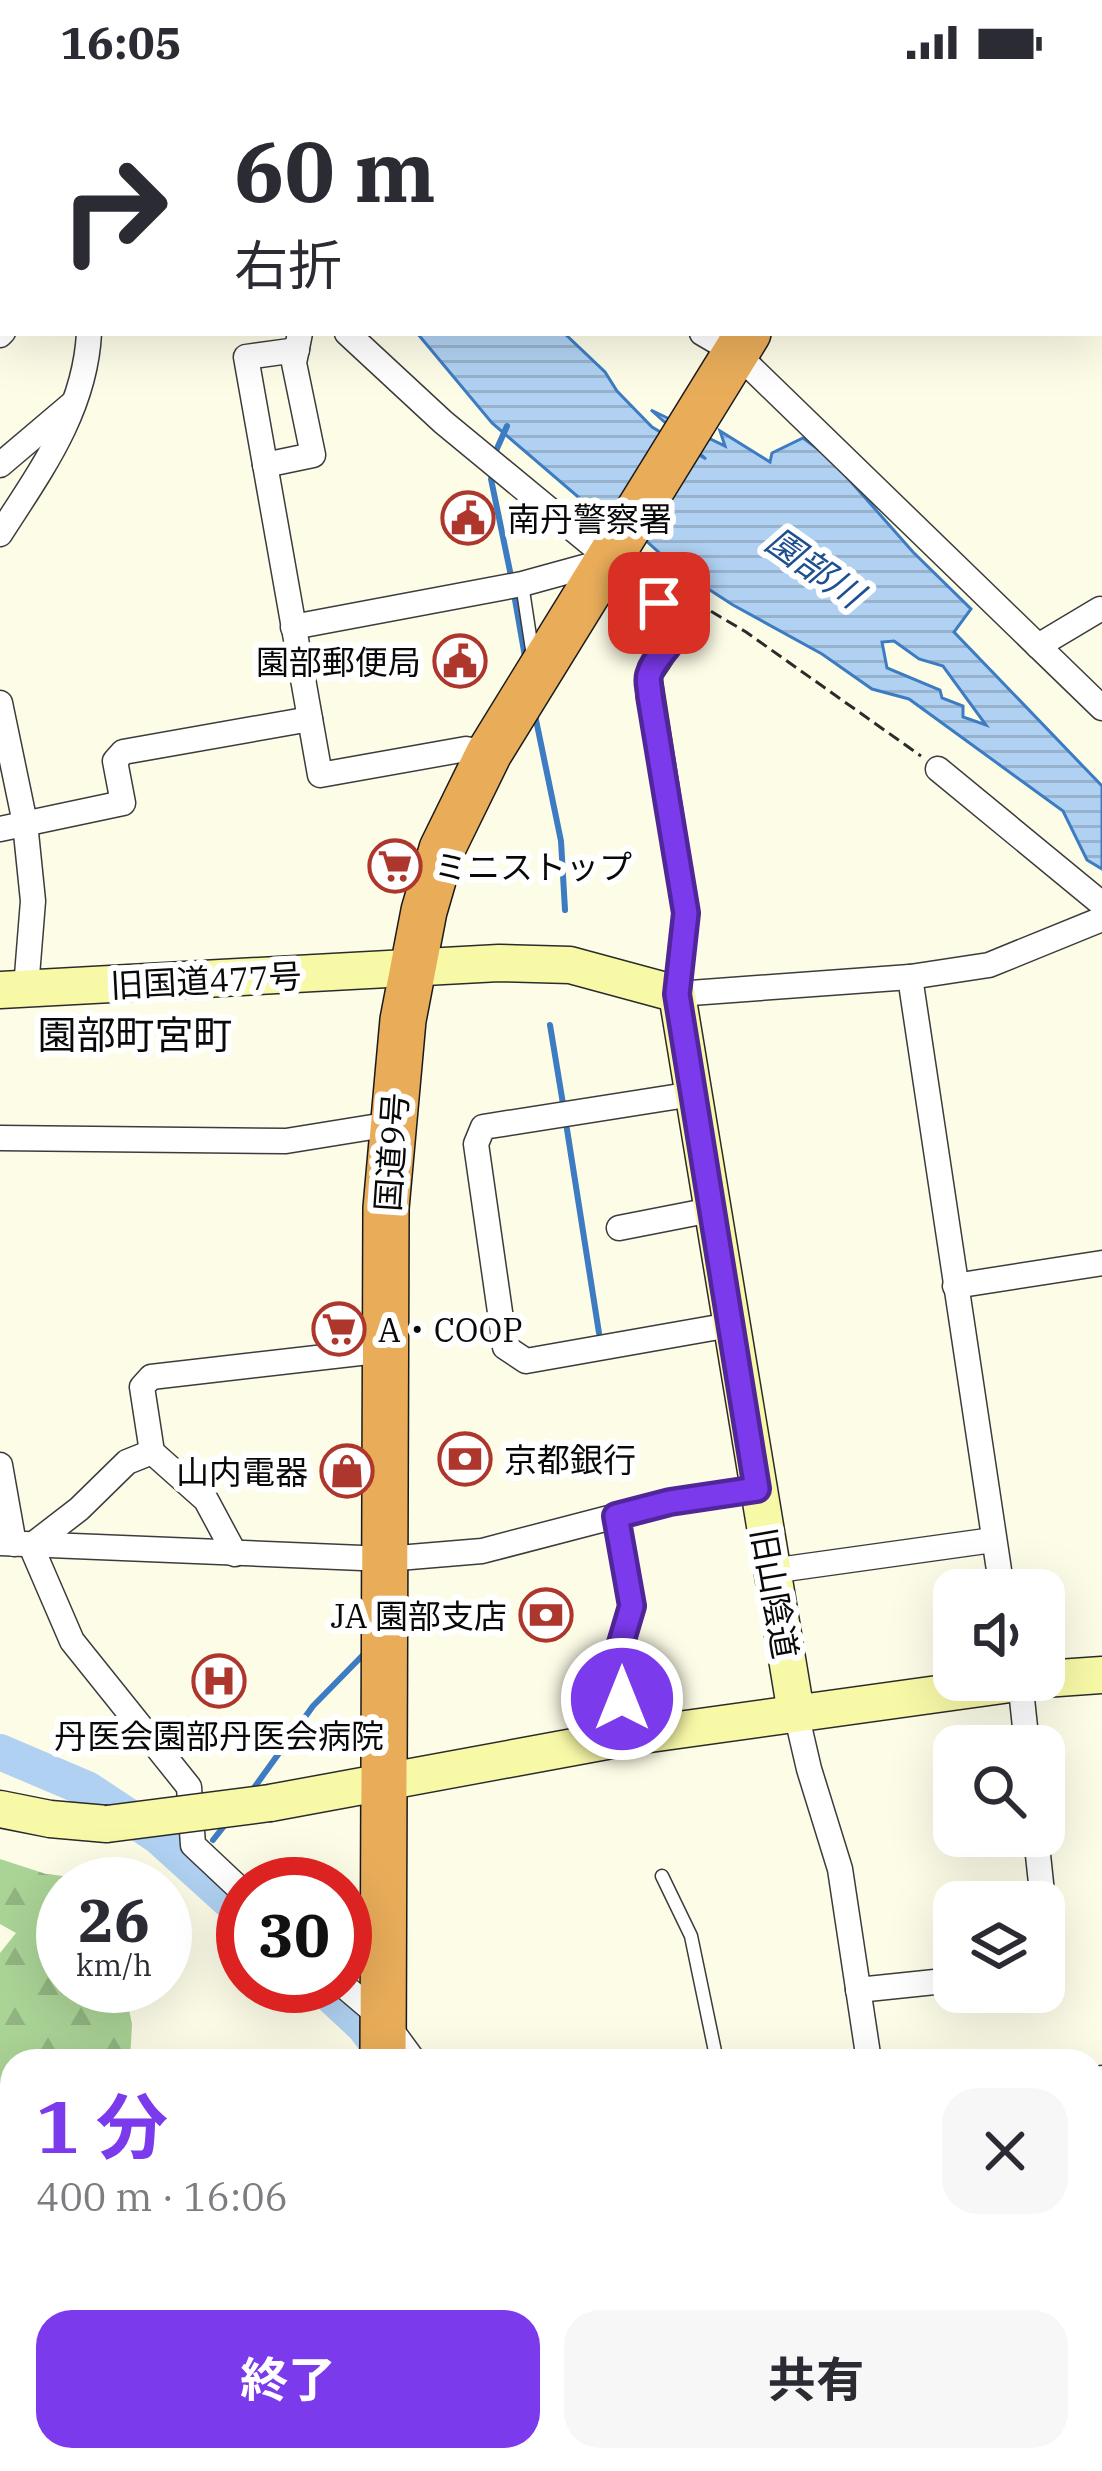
<!DOCTYPE html>
<html lang="ja">
<head>
<meta charset="utf-8">
<style>
  :root { --surface:#fff; --page:#f7f7f7; --text:#2b2b33; --muted:#7c7c81; --accent:#7c3aed }
  body { margin:0; font-family:"IBM Plex Serif","Noto Sans JP",serif; background:var(--page); color:var(--text); height:100vh; display:flex; flex-direction:column; font-size:45px; white-space:nowrap }
  * { box-sizing:border-box; margin:0 }
  p { font-size:39px; color:var(--muted) }
  .icon { flex:none; width:66px; height:66px; fill:none; stroke:currentColor; stroke-width:2; stroke-linecap:round; stroke-linejoin:round }
  .map { position:relative; flex:1; overflow:hidden }
  .drawer { position:absolute; left:0px; top:1965px; width:1104px; height:423px; display:flex; flex-direction:column; background:var(--surface); border-radius:36px 36px 0 0; box-shadow:0 12px 48px #0002 }
  .drawer>* { flex:none }
  .guide { position:absolute; left:0px; top:0px; width:1104px; height:252px; box-shadow:0 12px 48px #0002; background:#fff; color:var(--text); overflow:hidden }
  .controls { position:absolute; left:933px; top:1485px; display:grid; gap:24px }
  .controls a { display:grid; place-items:center; width:132px; height:132px; border-radius:24px; background:var(--surface); box-shadow:0 12px 48px #0002; font-size:60px }
  .speed { position:absolute; left:36px; top:1773px; display:flex; gap:24px; font-size:60px; font-weight:700; text-align:center }
  .speed>* { display:grid; place-content:center; width:156px; height:156px; border-radius:50%; background:var(--surface); box-shadow:0 12px 48px #0002; line-height:1 }
  .speed small { font-size:30px; font-weight:400 }
  .speed .limit { border:18px solid #d22; background:#fff; color:#111 }
  .pin { position:absolute; display:grid; place-items:center; width:102px; height:102px; color:#fff; margin:-51px; border-radius:24px; box-shadow:0 6px 18px #0006 }
  .me { position:absolute; width:132px; margin:-66px; rotate:0deg; stroke-linejoin:round; filter:drop-shadow(0 0 9px #0008) }
  .turn { display:flex; align-items:center; gap:42px; height:252px; padding:0 36px; font-size:54px }
  .turn .icon { width:156px; height:156px; stroke-width:2.5 }
  .turn b { display:block; font-size:84px; line-height:102px }
  .round { display:grid; place-items:center; flex:none; width:126px; height:126px; border-radius:36px; background:var(--page) }
  .head { display:flex; align-items:center; justify-content:space-between; height:204px; padding:0 36px }
  h1 { font-size:72px; font-weight:700; line-height:90px; color:var(--accent) }
  .button { display:flex; gap:24px; margin-top:auto; padding:24px 36px }
  .button a { flex:1; height:138px; border-radius:36px; background:var(--accent); color:#fff; font-size:48px; font-weight:700; line-height:138px; text-align:center }
  .button a+a { background:var(--page); color:var(--text) }
  .status { display:flex; justify-content:space-between; align-items:center; height:84px; padding:0 60px; background:var(--surface); direction:ltr }
  .status svg { height:33px; fill:currentColor }
  .map>svg:first-child { display:block }
</style>
</head>
<body>
<div class="status"><b>16:05</b><svg viewBox="0 0 49 12"><path d="M0 12V9h3v3zM5 12V6h3v6zM10 12V3h3v9zM15 12V0h3v12zM26 1h20v11H26zM47 4h2v5h-2z"/></svg></div>
<div class="map">
<svg width="1102" height="2387" viewBox="0 0 1102 2387">
  <defs>
    <pattern id="forest-firs" width="22" height="20" patternUnits="userSpaceOnUse" patternTransform="scale(3)"><rect width="22" height="20" fill="#aad396"/><path d="M5 1l3.5 6h-7zM16 11l3.5 6h-7z" fill="#91b480"/></pattern>
    <pattern id="water-rules" width="6" height="5" patternUnits="userSpaceOnUse" patternTransform="scale(3)"><rect width="6" height="5" fill="#b0d1f1"/><path d="M0 2.5h6" fill="none" stroke="#96b2cd"/></pattern>
  </defs>
  <rect width="100%" height="100%" fill="#fdfce7"/>
  <path fill="url(#forest-firs)" d="M0,1775L46,1790L133,1800H63V1902H124L132,1940L130,1977H12V2376H127L117,2387H0V1869L16,1849L0,1840Z"/>
  <g fill="url(#water-rules)" stroke="#3d7cc2" stroke-width="3" fill-rule="evenodd">
    <path d="M417,249H564L605,288L617,307L652,343L706,375L651,326L725,362L720,347L770,378L772,369L803,354L830,374L913,468L971,525L954,548L1102,702V785L1087,776L1063,727L909,615L872,605L822,570L733,521L676,484L643,454L591,424L492,339ZM894,557L919,575L943,582L986,641L963,633V622L942,614L940,606L887,584L882,558Z"/>
    <path d="M1102,2327V2387H1024L1035,2376H1092V2337Z"/>
  </g>
  <g fill="none" stroke-linecap="round" stroke-linejoin="round">
    <g stroke="#3d7cc2" stroke-width="6">
      <path d="M495,369L507,342"/>
      <path d="M491,395L512,497"/>
      <path d="M514,510L525,573"/>
      <path d="M535,631L561,757L565,826"/>
      <path d="M550,941L564,1026"/>
      <path d="M566,1039L599,1249"/>
      <path d="M251,1708L313,1622L364,1570"/>
      <path d="M213,1756L228,1737"/>
      <path d="M193,1780L195,1779"/>
    </g>
    <g stroke="#b0d1f1" stroke-width="36">
      <path d="M0,1668L87,1705L158,1752L243,1829"/>
      <path d="M321,1902L364,1942L390,1977"/>
      <path d="M335,2387L350,2376"/>
    </g>
    <g stroke="#3c3c3c" stroke-width="15">
      <g id="lane">
        <path d="M522,500L533,572"/>
        <path d="M662,1792L691,1852L717,1977"/>
        <path d="M607,2387L618,2376"/>
      </g>
    </g>
    <g stroke="#3c3c3c" stroke-width="27">
      <g id="street">
        <path d="M532,0L533,3"/>
        <path d="M697,0L698,3"/>
        <path d="M919,3L934,0"/>
        <path d="M0,170L3,173"/>
        <path d="M347,249L443,338L648,507C680,541 675,556 649,591L686,829L677,910L910,893L989,881L1102,835"/>
        <path d="M702,249L736,269L1102,624"/>
        <path d="M0,251L3,248"/>
        <path d="M297,266L246,273L320,691L466,665L489,669"/>
        <path d="M0,381L72,320"/>
        <path d="M265,381L313,371L294,279L300,249"/>
        <path d="M0,450C41,386 85,327 89,249"/>
        <path d="M293,543L522,500L602,478"/>
        <path d="M1038,562L1100,525"/>
        <path d="M0,619L25,739L33,817L26,904"/>
        <path d="M938,685L1102,820"/>
        <path d="M0,745L123,719L115,677L123,668L310,635"/>
        <path d="M910,893L1002,1506"/>
        <path d="M693,1010L483,1043L476,1060L505,1263L526,1277L730,1241"/>
        <path d="M0,1054L286,1057L391,1040"/>
        <path d="M619,1144L711,1126"/>
        <path d="M955,1202L1102,1179"/>
        <path d="M152,1368L127,1378L79,1425L31,1462L72,1557L189,1703L193,1761L243,1808"/>
        <path d="M0,1381L14,1460"/>
        <path d="M616,1432L631,1522L616,1576L628,1653"/>
        <path d="M0,1459L386,1475L482,1467L670,1418L757,1404"/>
        <path d="M235,1470L206,1416L152,1368L142,1303L151,1293L386,1266"/>
        <path d="M771,1487L993,1456"/>
        <path d="M1020,1596L1027,1662"/>
        <path d="M796,1629L809,1685L840,1785L869,1977"/>
        <path d="M1036,1752L1043,1818"/>
        <path d="M1044,1830L1050,1885L1044,1886"/>
        <path d="M344,1902L384,1936L414,1977"/>
        <path d="M858,1906L954,1896"/>
        <path d="M1092,1996L1102,1994"/>
        <path d="M987,2376L1008,2387"/>
        <path d="M359,2387L374,2376"/>
        <path d="M758,2387L764,2376"/>
        <path d="M893,2387L900,2376"/>
      </g>
    </g>
    <g stroke="#2b2b2b" stroke-width="39">
      <g id="secondary">
        <path d="M0,906L499,879L570,881L677,910L796,1629"/>
        <path d="M1044,1595L1102,1591"/>
        <path d="M270,1719L628,1653L1039,1596"/>
        <path d="M0,1725L50,1735L107,1740"/>
      </g>
    </g>
    <g stroke="#1a1a1a" stroke-width="48">
      <g id="highway">
        <path d="M864,3L865,0"/>
        <path d="M383,1977L386,1124L403,936L424,827L442,765L489,669L748,249"/>
        <path d="M223,2387L231,2376"/>
      </g>
    </g>
    <g stroke="#2b2b2b" stroke-width="3" stroke-dasharray="12 6" stroke-linecap="butt">
      <path d="M195,0L198,3"/>
      <path d="M428,0L430,3"/>
      <path d="M680,509L746,548L921,672"/>
    </g>
    <use href="#lane" stroke="#fff" stroke-width="12"/>
    <use href="#street" stroke="#fff" stroke-width="24"/>
    <use href="#secondary" stroke="#f8f9a7" stroke-width="36"/>
    <use href="#highway" stroke="#e9ad5a" stroke-width="45"/>
    <g stroke="#2b2b2b" stroke-width="39" stroke-linecap="butt">
      <path id="secondary-bridge" d="M107,1740L270,1719"/>
    </g>
    <use href="#secondary-bridge" stroke="#f8f9a7" stroke-width="36"/>
  </g>
  <g fill="none" stroke-linecap="round" stroke-linejoin="round">
    <g stroke="#51269a" stroke-width="30">
      <path id="route" d="M622,1615L616,1576L632,1522L616,1432L670,1418L757,1405L677,910L686,829L650,612C650,605 647,598 649,591C657,561 690,565 659,519"/>
    </g>
    <use href="#route" stroke="#7c3aed" stroke-width="21"/>
  </g>
  <defs>
    <g id="civic-ring" transform="scale(2.7)"><circle r="9.5" fill="#fff" stroke="#ae372d" stroke-width="1.5"/><path d="M-.6-6.5H3V-4.5H.6V-3L4-1V1h2V6H-6V1h2V-1L-.6-3ZM-1.2 2.5V6h2.4V2.5Z" fill="#ae372d"/></g>
    <g id="supermarket-ring" transform="scale(2.7)"><circle r="9.5" fill="#fff" stroke="#ae372d" stroke-width="1.5"/><path d="M-6-5.5h2.5l.6 2H6L4.5 2H-2.5L-4.4-4H-6ZM-1.5 3.2a1.3 1.3 0 1 0 .1 0ZM3 3.2a1.3 1.3 0 1 0 .1 0Z" fill="#ae372d"/></g>
    <g id="bank-ring" transform="scale(2.7)"><circle r="9.5" fill="#fff" stroke="#ae372d" stroke-width="1.5"/><path d="M-6-4H6V4H-6ZM0-2.3a2.3 2.3 0 1 0 0 4.6a2.3 2.3 0 1 0 0-4.6Z" fill="#ae372d"/></g>
    <g id="shop-ring" transform="scale(2.7)"><circle r="9.5" fill="#fff" stroke="#ae372d" stroke-width="1.5"/><path d="M-5-2.5h2.3a2.7 3.5 0 0 1 5.4 0H5L5.5 6h-11ZM-1.5-2.5h3a1.5 2.3 0 0 0-3 0Z" fill="#ae372d"/></g>
    <g id="hospital-ring" transform="scale(2.7)"><circle r="9.5" fill="#fff" stroke="#ae372d" stroke-width="1.5"/><path d="M-5-5h3v3.5h4V-5h3V5h-3V1.5h-4V5h-3Z" fill="#ae372d"/></g>
  </defs>
  <g fill-rule="evenodd">
    <use href="#civic-ring" x="468" y="434"/>
    <use href="#civic-ring" x="460" y="577"/>
    <use href="#supermarket-ring" x="395" y="782"/>
    <use href="#supermarket-ring" x="339" y="1245"/>
    <use href="#bank-ring" x="465" y="1375"/>
    <use href="#shop-ring" x="347" y="1387"/>
    <use href="#bank-ring" x="546" y="1531"/>
    <use href="#hospital-ring" x="219" y="1597"/>
  </g>
  <g text-anchor="middle" dominant-baseline="central" stroke-width="12" stroke-linejoin="round" paint-order="stroke">
    <g font-size="33" fill="#090909" stroke="#fff" text-anchor="start">
      <text x="507" y="434">南丹警察署</text>
      <text x="421" y="577" text-anchor="end">園部郵便局</text>
      <text x="434" y="782">ミニストップ</text>
      <text x="378" y="1245">A・COOP</text>
      <text x="504" y="1375">京都銀行</text>
      <text x="308" y="1387" text-anchor="end">山内電器</text>
      <text x="507" y="1531" text-anchor="end">JA 園部支店</text>
      <text x="219" y="1651" text-anchor="middle">丹医会園部丹医会病院</text>
    </g>
    <g font-size="33" fill="#090909" stroke="#fff">
      <text transform="translate(206 896) rotate(-3)">旧国道477号</text>
      <text transform="translate(391 1068) rotate(-86)">国道9号</text>
      <text transform="translate(775 1509) rotate(80)">旧山陰道</text>
    </g>
    <g font-size="36" font-style="italic" fill="#1e5090" stroke="#fff">
      <text transform="translate(815 483) rotate(35)">園部川</text>
    </g>
    <g font-size="39" fill="#090909" stroke="#fff">
      <text x="135" y="950">園部町宮町</text>
    </g>
  </g>
</svg>
<div class="controls">
<a><svg class="icon" aria-label="sound" viewBox="0 0 24 24"><path d="M4 9h4l5-4v14l-5-4H4zM17 9q2 3 0 6"/></svg></a>
<a><svg class="icon" aria-label="search" viewBox="0 0 24 24"><circle cx="10" cy="10" r="6"/><path d="M15 15l6 6"/></svg></a>
<a><svg class="icon" aria-label="layers" viewBox="0 0 24 24"><path d="M12 4l9 5-9 5-9-5zM3 14l9 5 9-5"/></svg></a>
</div>
<div class="speed"><div>26<small>km/h</small></div><div class="limit">30</div></div>
<div class="pin" style="left:659px;top:519px;background:#d93025"><svg class="icon" aria-label="arrive" viewBox="0 0 24 24"><path d="M6 21V4h12l-3 4 3 4H6"/></svg></div>
<svg class="me" style="left:622px;top:1615px" viewBox="-20 -20 40 40"><circle r="17" fill="#7c3aed" stroke="#fff" stroke-width="3"/><path d="M0-11L8 9 0 5-8 9z" fill="#fff"/></svg>
<div class="guide">
<div class="turn"><svg class="icon" aria-label="right" viewBox="0 0 24 24"><path d="M7 20v-9h11M14 6l5 5-5 5"/></svg><div><b>60 m</b>右折</div></div>
</div>
<section class="drawer">
<div class="head"><div><h1>1 分</h1><p>400 m · 16:06</p></div><a class="round"><svg class="icon" aria-label="close" viewBox="0 0 24 24"><path d="M6 6l12 12M18 6L6 18"/></svg></a></div>
<div class="button"><a>終了</a><a>共有</a></div>
</section>
</div>
</body>
</html>
